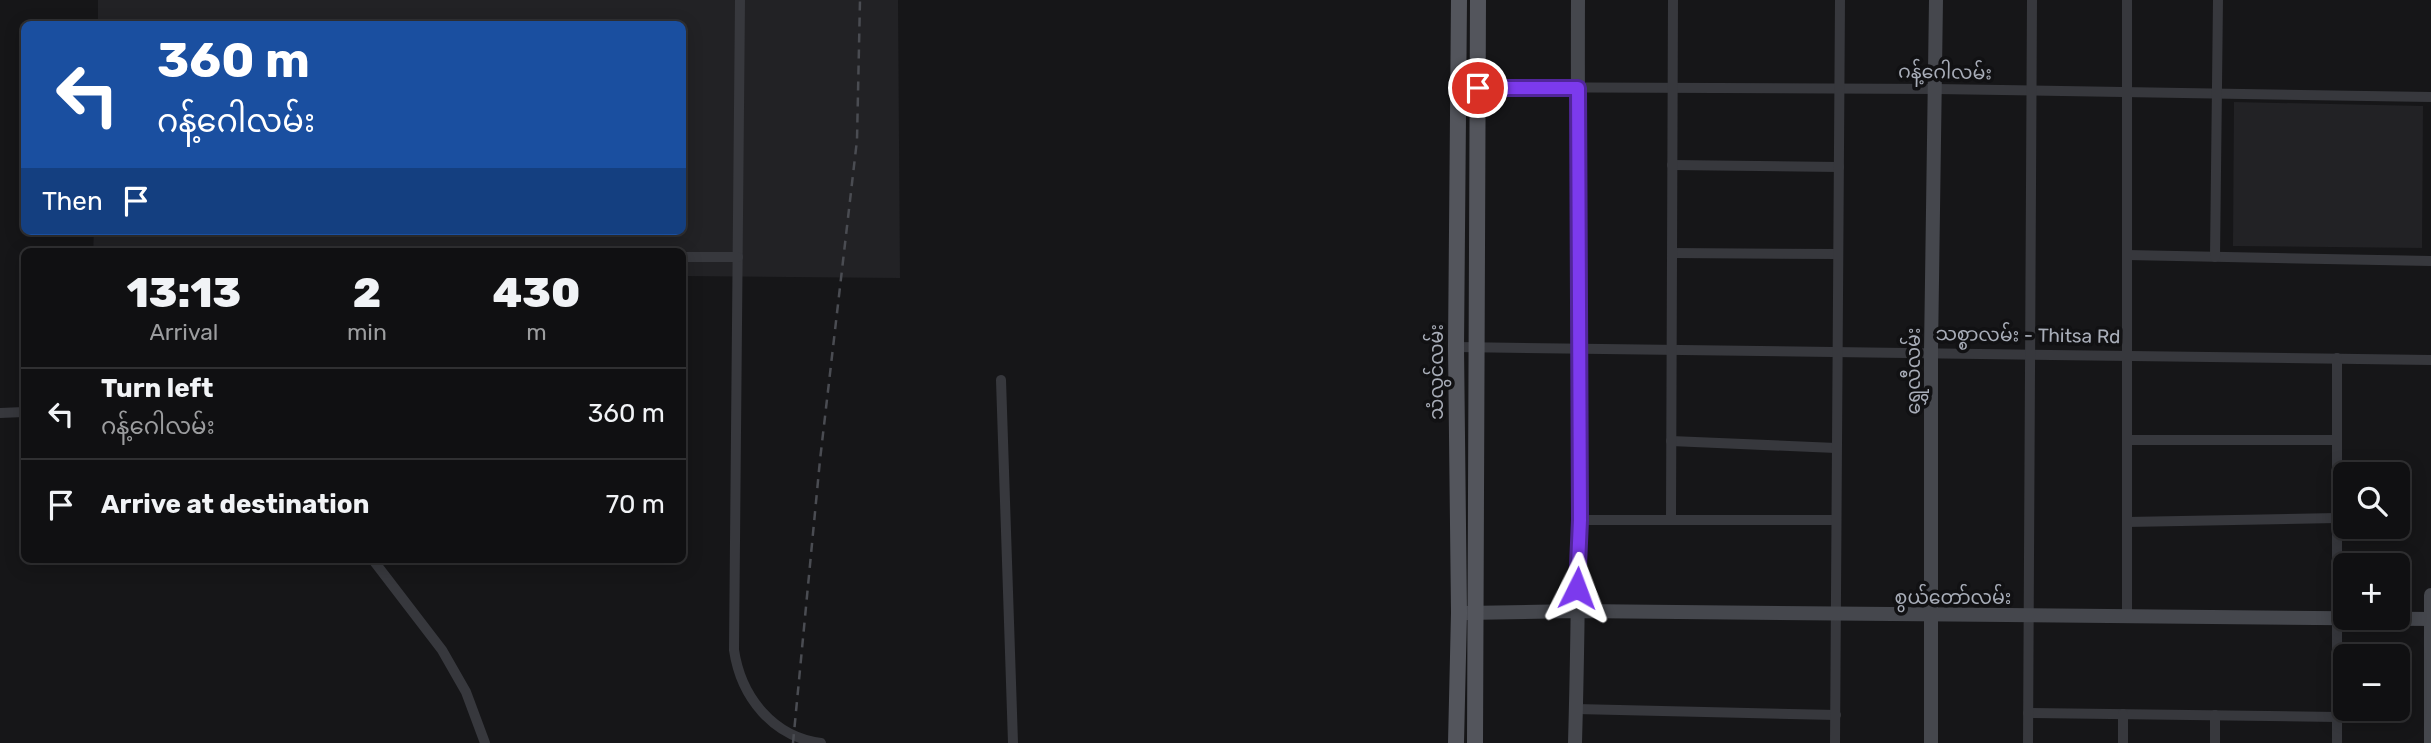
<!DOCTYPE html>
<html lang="en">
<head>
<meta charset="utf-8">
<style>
  :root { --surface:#101012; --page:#19191b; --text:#f1f3f6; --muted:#9c9d9f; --line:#303032 }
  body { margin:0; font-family:Rubik,"Noto Sans Myanmar",sans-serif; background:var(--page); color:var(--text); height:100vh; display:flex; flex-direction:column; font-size:26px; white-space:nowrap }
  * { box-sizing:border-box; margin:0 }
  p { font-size:23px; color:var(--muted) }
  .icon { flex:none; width:38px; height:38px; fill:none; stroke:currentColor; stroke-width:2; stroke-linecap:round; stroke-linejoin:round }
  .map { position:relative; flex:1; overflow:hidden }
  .details { position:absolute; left:21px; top:248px; width:665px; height:315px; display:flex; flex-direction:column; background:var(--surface); border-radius:10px; box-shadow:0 4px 18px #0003,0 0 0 2px var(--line) }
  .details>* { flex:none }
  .banner { position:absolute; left:21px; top:21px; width:665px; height:214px; border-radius:10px; box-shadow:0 4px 18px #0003,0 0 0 2px var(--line); background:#1a4fa0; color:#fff; overflow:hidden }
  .buttons { position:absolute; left:2333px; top:462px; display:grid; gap:14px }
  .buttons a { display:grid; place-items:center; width:77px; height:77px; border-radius:10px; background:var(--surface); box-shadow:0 4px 18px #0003,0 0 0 2px var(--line); font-size:35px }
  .pin { position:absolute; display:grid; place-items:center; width:60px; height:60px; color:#fff; margin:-30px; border:4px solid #fff; border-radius:50%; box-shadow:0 2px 7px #0007 }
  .me { position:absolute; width:77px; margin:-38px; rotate:3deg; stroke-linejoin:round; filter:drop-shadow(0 0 5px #0008) }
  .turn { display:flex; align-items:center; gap:24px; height:147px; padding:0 21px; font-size:32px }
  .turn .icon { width:91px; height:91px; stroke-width:2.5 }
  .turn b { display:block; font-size:49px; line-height:60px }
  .then { display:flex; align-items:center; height:66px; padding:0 21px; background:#0003; gap:14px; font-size:26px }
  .eta { display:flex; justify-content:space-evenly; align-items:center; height:119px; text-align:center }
  .eta b { font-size:42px; font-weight:800; line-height:49px }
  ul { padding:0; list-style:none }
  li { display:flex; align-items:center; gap:21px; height:91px; padding:0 21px; border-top:2px solid var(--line) }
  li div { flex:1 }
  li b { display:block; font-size:26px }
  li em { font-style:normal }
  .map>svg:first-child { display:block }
</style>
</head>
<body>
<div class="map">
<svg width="2431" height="743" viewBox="0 0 2431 743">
  <rect width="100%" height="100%" fill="#161618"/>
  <g fill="#222225">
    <path d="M98,0H898L900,278L683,276L682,252H93L94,231H682V24H98Z"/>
    <path d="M2234,102L2423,106L2422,248L2233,246Z"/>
  </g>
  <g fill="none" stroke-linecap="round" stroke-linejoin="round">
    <g stroke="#37383d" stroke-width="10">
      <path d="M740,0L734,650C741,697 773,737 821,743"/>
      <path d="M1459,87L1936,89L2431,97"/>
      <path d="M1672,165L1839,167"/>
      <path d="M1672,253L1838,254"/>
      <path d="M2127,255L2431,261"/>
      <path d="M682,257H738"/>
      <path d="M2215,257L2218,0"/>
      <path d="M1456,347L2431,360"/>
      <path d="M1001,380L1013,743"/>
      <path d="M0,413L24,412"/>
      <path d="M2127,440H2337"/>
      <path d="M1671,441L1836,448"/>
      <path d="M1671,517L1673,0"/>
      <path d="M1580,520H1836"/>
      <path d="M2127,522L2337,518"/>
      <path d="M373,560L442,650L466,692L485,743"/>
      <path d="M2127,617V0"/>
      <path d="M1576,709L1836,715"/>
      <path d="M2028,713L2337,717"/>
      <path d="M2215,715V743"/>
      <path d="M1835,743L1840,0"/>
      <path d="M2028,743L2032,0"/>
      <path d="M2123,743V714"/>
      <path d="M2337,743V358"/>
    </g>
    <g stroke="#45474d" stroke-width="14">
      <path d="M1466,613L1576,611L2431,619"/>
      <path d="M1575,743C1582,495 1577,248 1578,0"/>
      <path d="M1931,743V351L1936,0"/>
      <path d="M2431,743V595"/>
    </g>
    <g stroke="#53555c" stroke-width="16">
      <path d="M1456,743L1459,613L1456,347L1459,0"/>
      <path d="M1475,743L1478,0"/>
    </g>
    <path stroke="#4a4c52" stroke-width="2.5" stroke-dasharray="9 7" stroke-linecap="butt" d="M793,743L820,460L857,140L860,0"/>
  </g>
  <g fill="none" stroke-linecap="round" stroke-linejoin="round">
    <g stroke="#51269a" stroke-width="18">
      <path id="route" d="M1478,88H1578L1580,520L1577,588"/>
    </g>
    <use href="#route" stroke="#7c3aed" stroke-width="12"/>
  </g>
  <g text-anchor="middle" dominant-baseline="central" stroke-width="7" stroke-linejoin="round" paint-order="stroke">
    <g font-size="19" fill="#a8adb8" stroke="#111113">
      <text transform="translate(1945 72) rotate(1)">ဂန့်ဂေါလမ်း</text>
      <text transform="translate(2028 335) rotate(1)">သစ္စာလမ်း - Thitsa Rd</text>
      <text transform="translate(1913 371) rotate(-90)">ရွှေလီလမ်း</text>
      <text transform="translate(1436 372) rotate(-90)">သံလွင်လမ်း</text>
      <text x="1953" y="597">စွယ်တော်လမ်း</text>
    </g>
  </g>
</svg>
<div class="buttons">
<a><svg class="icon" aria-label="search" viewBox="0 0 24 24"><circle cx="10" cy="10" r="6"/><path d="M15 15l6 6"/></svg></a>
<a>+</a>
<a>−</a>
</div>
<div class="pin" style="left:1478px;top:88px;background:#d93025"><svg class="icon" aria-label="arrive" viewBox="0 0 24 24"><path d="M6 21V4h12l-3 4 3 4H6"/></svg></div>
<svg class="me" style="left:1577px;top:588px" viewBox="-20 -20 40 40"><path d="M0-17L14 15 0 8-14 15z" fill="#7c3aed" stroke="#fff" stroke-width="4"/></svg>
<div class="banner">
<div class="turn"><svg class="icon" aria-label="left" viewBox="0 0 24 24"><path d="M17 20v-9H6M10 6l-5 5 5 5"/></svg><div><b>360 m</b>ဂန့်ဂေါလမ်း</div></div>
<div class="then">Then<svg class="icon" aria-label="arrive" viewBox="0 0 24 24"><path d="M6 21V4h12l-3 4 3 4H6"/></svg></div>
</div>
<section class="details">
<div class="eta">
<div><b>13:13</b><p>Arrival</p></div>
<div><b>2</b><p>min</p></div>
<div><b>430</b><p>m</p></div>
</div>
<ul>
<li><svg class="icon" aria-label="left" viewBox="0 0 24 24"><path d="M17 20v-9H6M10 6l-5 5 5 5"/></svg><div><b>Turn left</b><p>ဂန့်ဂေါလမ်း</p></div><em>360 m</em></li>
<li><svg class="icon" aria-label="arrive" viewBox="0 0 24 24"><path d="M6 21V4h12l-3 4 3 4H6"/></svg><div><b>Arrive at destination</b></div><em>70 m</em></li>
</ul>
</section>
</div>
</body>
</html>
